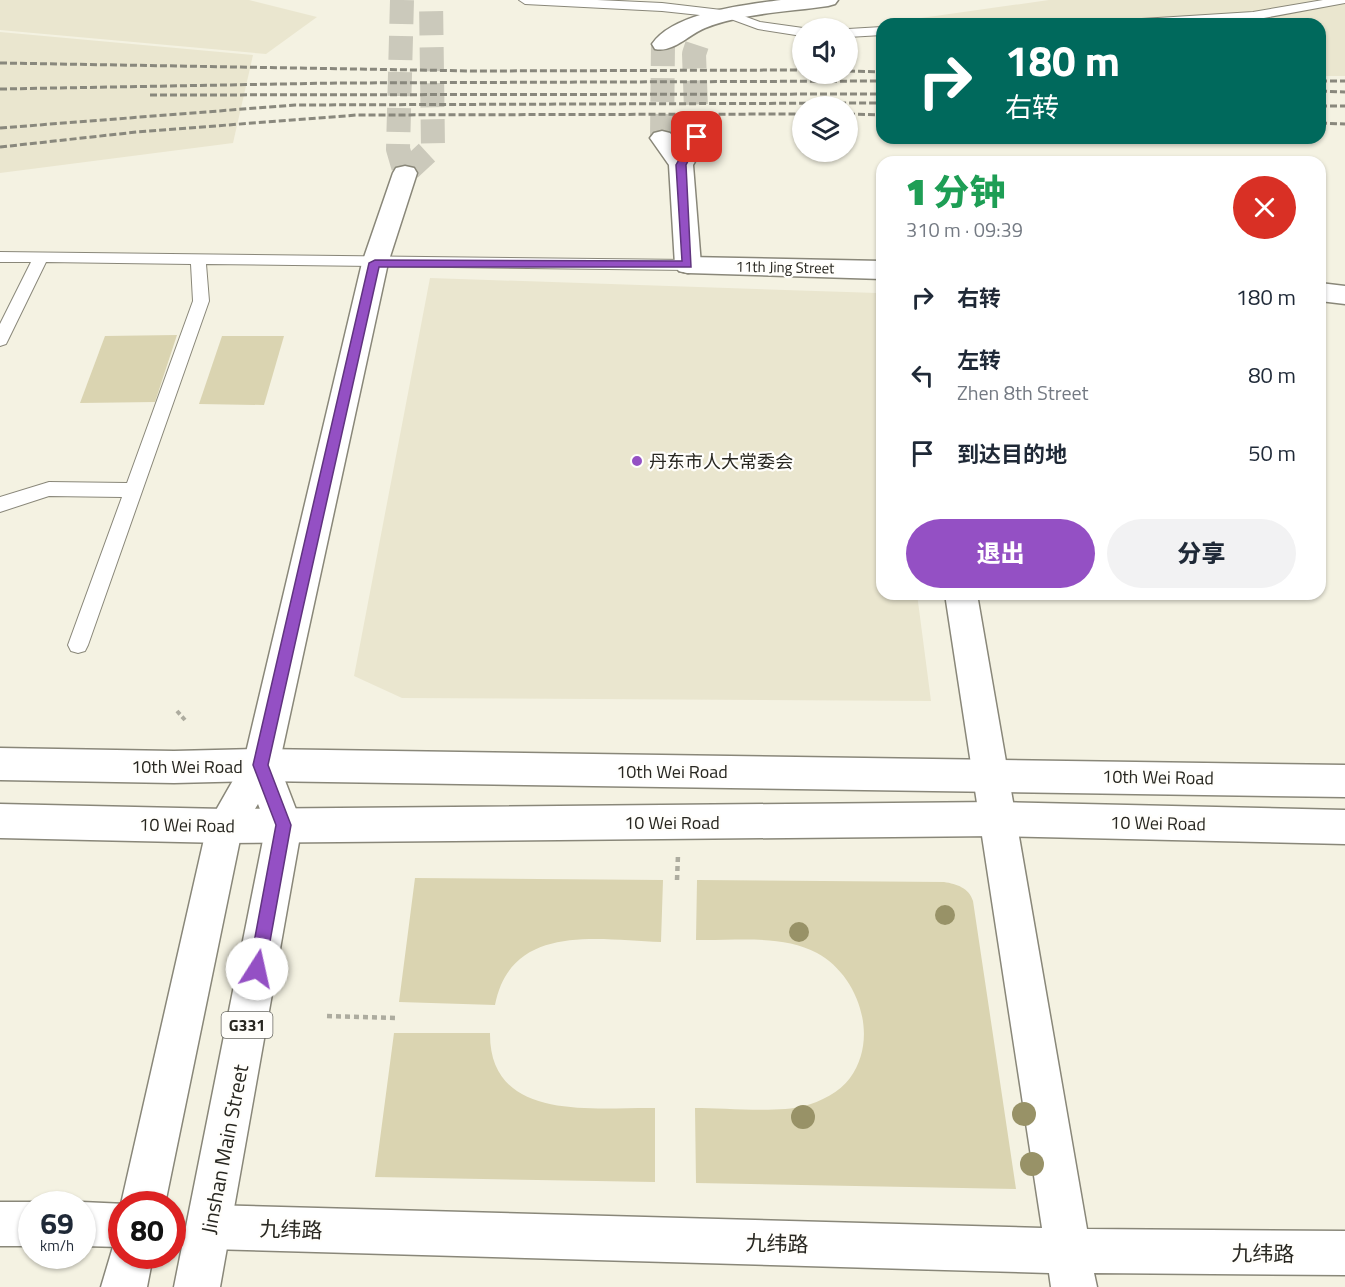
<!DOCTYPE html>
<html lang="zh">
<head>
<meta charset="utf-8">
<style>
  :root { --surface:#fff; --page:#f2f2f3; --text:#1f2937; --muted:#747a83; --accent:#9450c4 }
  body { margin:0; font-family:"Titillium Web","Noto Sans SC",sans-serif; background:var(--page); color:var(--text); height:100vh; display:flex; flex-direction:column; font-size:22px; white-space:nowrap }
  * { box-sizing:border-box; margin:0 }
  p { font-size:20px; color:var(--muted) }
  .icon { flex:none; width:33px; height:33px; fill:none; stroke:currentColor; stroke-width:2; stroke-linecap:round; stroke-linejoin:round }
  .map { position:relative; flex:1; overflow:hidden }
  .drawer { position:absolute; left:876px; top:156px; width:450px; height:444px; display:flex; flex-direction:column; background:var(--surface); border-radius:18px; box-shadow:0 2px 4px #0004 }
  .drawer>* { flex:none }
  .hud { position:absolute; left:876px; top:18px; width:450px; height:126px; border-radius:18px; box-shadow:0 2px 4px #0004; background:#00695c; color:#fff; overflow:hidden }
  .controls { position:absolute; left:792px; top:18px; display:grid; gap:12px }
  .controls a { display:grid; place-items:center; width:66px; height:66px; border-radius:50%; background:var(--surface); box-shadow:0 2px 4px #0004; font-size:30px }
  .speed { position:absolute; left:18px; top:1191px; display:flex; gap:12px; font-size:30px; font-weight:700; text-align:center }
  .speed>* { display:grid; place-content:center; width:78px; height:78px; border-radius:50%; background:var(--surface); box-shadow:0 2px 4px #0004; line-height:1 }
  .speed small { font-size:15px; font-weight:400 }
  .speed .limit { border:9px solid #d22; background:#fff; color:#111 }
  .pin { position:absolute; display:grid; place-items:center; width:51px; height:51px; color:#fff; margin:-26px; border-radius:12px; box-shadow:0 3px 9px #0006 }
  .me { position:absolute; width:66px; margin:-33px; rotate:10deg; stroke-linejoin:round; filter:drop-shadow(0 0 4px #0008) }
  .turn { display:flex; align-items:center; gap:21px; height:126px; padding:0 30px; font-size:27px }
  .turn .icon { width:78px; height:78px; stroke-width:2.5 }
  .turn b { display:block; font-size:42px; line-height:51px }
  .round { display:grid; place-items:center; flex:none; width:63px; height:63px; border-radius:32px; background:var(--page) }
  .head { display:flex; align-items:center; justify-content:space-between; height:102px; padding:0 30px }
  h1 { font-size:36px; font-weight:800; line-height:45px; color:#1e9e55 }
  .cta { display:flex; gap:12px; margin-top:auto; padding:12px 30px }
  .cta a { flex:1; height:69px; border-radius:36px; background:var(--accent); color:#fff; font-size:24px; font-weight:800; line-height:69px; text-align:center }
  .cta a+a { background:var(--page); color:var(--text) }
  ul { padding:0; list-style:none }
  li { display:flex; align-items:center; gap:18px; height:78px; padding:0 30px }
  li div { flex:1 }
  li b { display:block; font-size:22px }
  li em { font-style:normal }
  .map>svg:first-child { display:block }
</style>
</head>
<body>
<div class="map">
<svg width="1345" height="1287" viewBox="0 0 1345 1287">
  <rect width="100%" height="100%" fill="#f4f2e2"/>
  <g fill="#eae6cf">
    <path d="M0,0H249L317,17L266,54L0,30Z"/>
    <path d="M1049,0H1345V76H1320V24H924L921,18Z"/>
    <path d="M0,32L253,55L233,143L0,173Z"/>
    <path d="M430,278L877,293L882,329V594H917L931,701L402,698L354,676Z"/>
  </g>
  <g fill="#dad4b1">
    <path d="M177,335L155,402L80,403L105,336Z"/>
    <path d="M222,336H284L264,405L199,404Z"/>
    <path d="M415,878L663,880L661,942C599,940 511,922 495,1005L399,1002Z"/>
    <path d="M697,880L944,882C957,884 969,888 973,901L1016,1189L696,1183L695,1108C723,1108 779,1113 804,1106C820,1102 840,1092 850,1078C880,1037 858,975 817,953C782,934 735,941 696,940Z"/>
    <path d="M394,1033H490C489,1123 594,1107 655,1108V1182L375,1177Z"/>
  </g>
  <g fill="none" stroke-linecap="round" stroke-linejoin="round">
    <g stroke="#cbc9bb" stroke-width="24" stroke-dasharray="24 12" stroke-linecap="butt">
      <path d="M697,45L694,54L697,137"/>
      <path d="M662,138L663,44"/>
    </g>
    <path stroke="#cbc9bb" stroke-width="24" stroke-dasharray="24 12" stroke-linecap="butt" d="M402,0L398,149L405,173L433,147L431,0"/>
    <g stroke="#898779" stroke-width="2">
      <g id="lane">
        <path d="M519,0H597L662,3L730,11L760,22L803,28L802,36L758,29L728,18L662,11L525,4Z"/>
        <path d="M1323,0H1345V3L1253,20L1186,24H1120L1126,20L1253,12Z"/>
        <path d="M882,27V35L848,37V29Z"/>
        <path d="M0,252L688,260L696,265L688,270L206,264L209,301L88,645L85,651L78,653L71,651L68,645L122,497L49,496L0,512V497L49,482L127,483L193,301L191,264L46,262L8,340L6,344L0,346V324L31,262H0Z"/>
      </g>
    </g>
    <g stroke="#898779" stroke-width="3">
      <g id="street">
        <path d="M688,257L882,261V279L688,273L679,271L675,265L679,259Z"/>
        <path d="M1320,283L1345,286V304L1320,301Z"/>
        <path d="M945,594H977L1087,1229L1345,1231V1275L1094,1273L1097,1287H1051L1049,1273L209,1249L193,1243L187,1227L193,1211L209,1205L1042,1228Z"/>
        <path d="M0,1202H32L38,1204H32V1246H0Z"/>
        <path d="M82,1202L126,1204H122V1247L82,1246V1204H76Z"/>
      </g>
    </g>
    <g stroke="#898779" stroke-width="3">
      <g id="secondary">
        <path d="M781,0H838L835,4L828,6C787,12 743,13 705,28C688,35 673,53 655,49L652,44C674,12 745,5 781,0Z"/>
        <path d="M697,130L705,132L709,137L693,165L701,265L697,271L688,273L679,271L675,265L669,165L650,138L654,133L662,131L670,133L680,146L689,132Z"/>
        <path d="M261,749L1345,765V797L261,781L249,776L243,765L249,754Z"/>
        <path d="M997,802L1345,810V844L997,836L225,843L212,838L207,826L212,814L225,809Z"/>
      </g>
    </g>
    <g stroke="#898779" stroke-width="3">
      <g id="primary">
        <path d="M0,748L174,751L261,749L273,754L279,765L273,776L261,781L174,783L0,780Z"/>
        <path d="M0,804L225,809L238,814L243,826L238,838L225,843L0,838Z"/>
      </g>
    </g>
    <g stroke="#898779" stroke-width="3">
      <g id="highway">
        <path d="M405,166L414,168L417,173L388,263L279,765L302,825L220,1287H174L266,825L258,804L242,830L165,1204H121L207,826L244,761L362,263L393,173L396,168Z"/>
        <path d="M122,1238V1256H153L147,1287H101L115,1240Z"/>
      </g>
    </g>
    <path stroke="#adac9f" stroke-width="4" stroke-dasharray="4.5 3" stroke-linecap="butt" d="M177,711L185,720"/>
    <g stroke="#adac9f" stroke-width="4.5" stroke-dasharray="5 4" stroke-linecap="butt">
      <path d="M677,880L678,855"/>
      <path d="M327,1016L397,1018"/>
    </g>
    <use href="#lane" fill="#fff" fill-rule="evenodd"/>
    <use href="#street" fill="#fff" fill-rule="evenodd"/>
    <use href="#secondary" fill="#fff" fill-rule="evenodd"/>
    <use href="#primary" fill="#fff" fill-rule="evenodd"/>
    <use href="#highway" fill="#fff" fill-rule="evenodd"/>
    <g stroke="#89887d" stroke-width="3" stroke-dasharray="7 3" stroke-linecap="butt">
      <path d="M0,63L474,71L802,70"/>
      <path d="M848,71L882,72"/>
      <path d="M1320,81H1345"/>
      <path d="M0,89L337,83L882,81"/>
      <path d="M1320,91L1345,92"/>
      <path d="M150,95L882,94"/>
      <path d="M1320,106H1345"/>
      <path d="M848,114L882,115"/>
      <path d="M1320,123L1345,124"/>
      <path d="M0,128L295,105L882,103"/>
      <path d="M0,147L137,132L357,115L802,114"/>
    </g>
  </g>
  <g fill="#989267">
    <circle cx="945" cy="915" r="10"/>
    <circle cx="799" cy="932" r="10"/>
    <circle cx="1024" cy="1114" r="12"/>
    <circle cx="803" cy="1117" r="12"/>
    <circle cx="1032" cy="1164" r="12"/>
  </g>
  <path fill="#9450c4" stroke="#60347f" stroke-width="1.5" d="M697,134L701,137L686,165L691,267H379L268,765L291,825L265,969L263,974L257,977L252,974L249,969L276,825L253,765L369,263L375,260L682,261L676,165L692,137Z"/>
  <circle fill="#9450c4" stroke="#fffefb" stroke-width="2" cx="637" cy="461" r="6"/>
  <g text-anchor="middle" dominant-baseline="central" stroke-width="4.5" stroke-linejoin="round" paint-order="stroke">
    <g font-size="15" fill="#282721" stroke="#fffefb">
      <text transform="translate(785 267) rotate(1)">11th Jing Street</text>
    </g>
    <rect fill="#fffefb" stroke="#686862" stroke-width="1.5" x="221.5" y="1012" width="51" height="26" rx="4.5"/>
    <g font-size="16" font-weight="bold" fill="#282721">
      <text x="247" y="1025">G331</text>
    </g>
    <g font-size="18" fill="#282721" stroke="#fffefb" text-anchor="start">
      <text x="649" y="461">丹东市人大常委会</text>
    </g>
    <g font-size="18" fill="#282721" stroke="#fffefb">
      <text x="187" y="766">10th Wei Road</text>
      <text x="672" y="771">10th Wei Road</text>
      <text transform="translate(1158 777) rotate(1)">10th Wei Road</text>
      <text x="672" y="822">10 Wei Road</text>
      <text transform="translate(1158 823) rotate(1)">10 Wei Road</text>
      <text transform="translate(187 825) rotate(1)">10 Wei Road</text>
    </g>
    <g font-size="21" fill="#282721" stroke="#fffefb">
      <text transform="translate(224 1149) rotate(-79)">Jinshan Main Street</text>
      <text transform="translate(291 1229) rotate(2)">九纬路</text>
      <text transform="translate(777 1243) rotate(2)">九纬路</text>
      <text transform="translate(1263 1253) rotate(1)">九纬路</text>
    </g>
  </g>
</svg>
<div class="controls">
<a><svg class="icon" aria-label="sound" viewBox="0 0 24 24"><path d="M4 9h4l5-4v14l-5-4H4zM17 9q2 3 0 6"/></svg></a>
<a><svg class="icon" aria-label="layers" viewBox="0 0 24 24"><path d="M12 4l9 5-9 5-9-5zM3 14l9 5 9-5"/></svg></a>
</div>
<div class="speed"><div>69<small>km/h</small></div><div class="limit">80</div></div>
<div class="pin" style="left:697px;top:137px;background:#d93025"><svg class="icon" aria-label="arrive" viewBox="0 0 24 24"><path d="M6 21V4h12l-3 4 3 4H6"/></svg></div>
<svg class="me" style="left:257px;top:969px" viewBox="-20 -20 40 40"><circle r="19" fill="#fff"/><path d="M0-13L10 11 0 6-10 11z" fill="#9450c4"/></svg>
<div class="hud">
<div class="turn"><svg class="icon" aria-label="right" viewBox="0 0 24 24"><path d="M7 20v-9h11M14 6l5 5-5 5"/></svg><div><b>180 m</b>右转</div></div>
</div>
<section class="drawer">
<div class="head"><div><h1>1 分钟</h1><p>310 m · 09:39</p></div><a class="round" style="background:#d93025;color:#fff"><svg class="icon" aria-label="close" viewBox="0 0 24 24"><path d="M6 6l12 12M18 6L6 18"/></svg></a></div>
<ul>
<li><svg class="icon" aria-label="right" viewBox="0 0 24 24"><path d="M7 20v-9h11M14 6l5 5-5 5"/></svg><div><b>右转</b></div><em>180 m</em></li>
<li><svg class="icon" aria-label="left" viewBox="0 0 24 24"><path d="M17 20v-9H6M10 6l-5 5 5 5"/></svg><div><b>左转</b><p>Zhen 8th Street</p></div><em>80 m</em></li>
<li><svg class="icon" aria-label="arrive" viewBox="0 0 24 24"><path d="M6 21V4h12l-3 4 3 4H6"/></svg><div><b>到达目的地</b></div><em>50 m</em></li>
</ul>
<div class="cta"><a>退出</a><a>分享</a></div>
</section>
</div>
</body>
</html>
